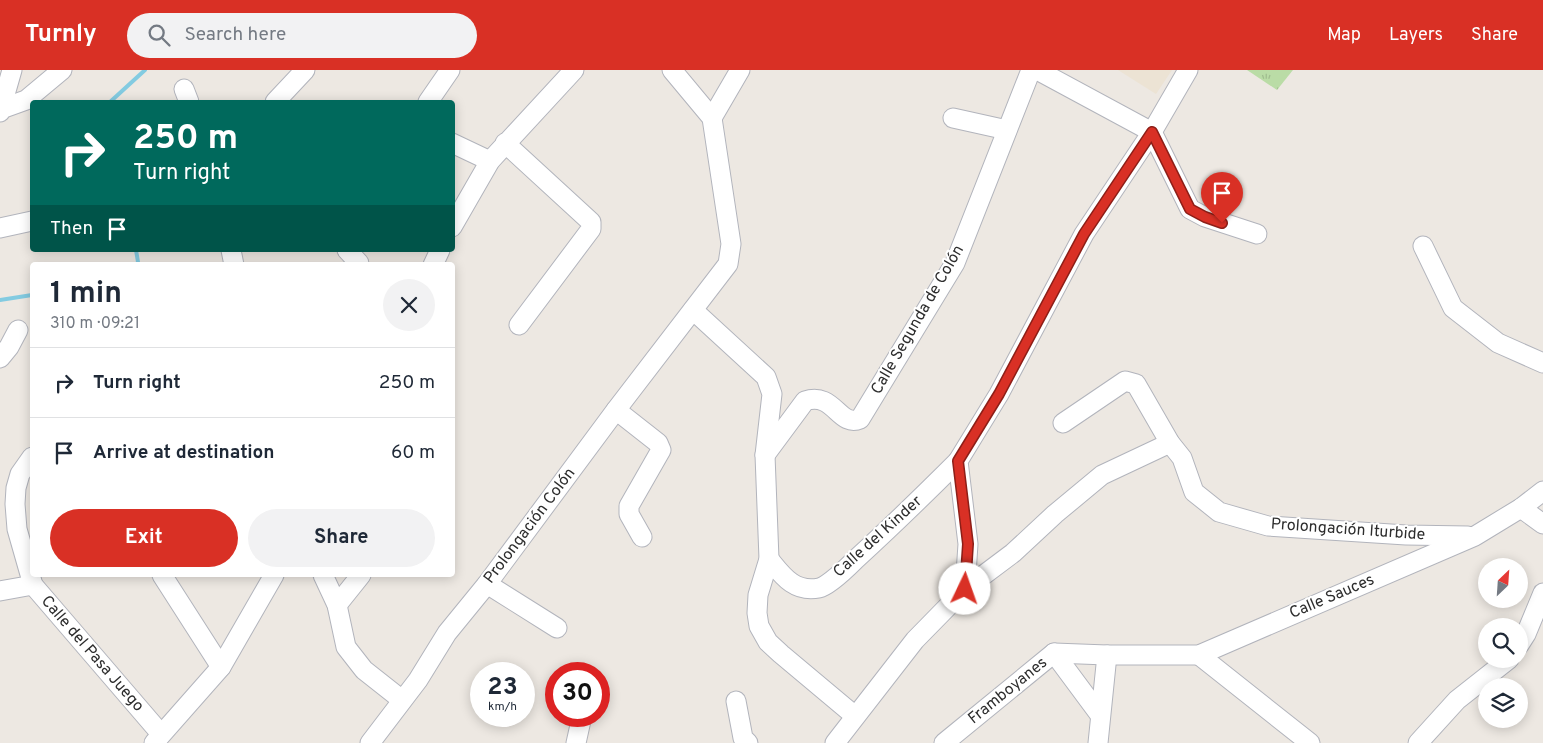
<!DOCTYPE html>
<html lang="en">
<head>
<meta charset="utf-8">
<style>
  :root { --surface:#fff; --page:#f2f2f3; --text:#1f2937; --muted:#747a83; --line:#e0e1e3; --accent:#d93025 }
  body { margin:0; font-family:Overpass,sans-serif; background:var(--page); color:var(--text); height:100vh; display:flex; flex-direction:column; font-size:19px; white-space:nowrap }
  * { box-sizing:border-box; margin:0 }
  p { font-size:16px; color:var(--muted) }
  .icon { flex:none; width:28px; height:28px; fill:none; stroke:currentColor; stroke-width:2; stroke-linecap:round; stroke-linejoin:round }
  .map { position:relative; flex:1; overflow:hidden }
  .details { position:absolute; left:30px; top:192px; width:425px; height:315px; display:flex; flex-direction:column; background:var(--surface); border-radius:5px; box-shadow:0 2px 12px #0003 }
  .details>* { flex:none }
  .banner { position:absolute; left:30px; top:30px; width:425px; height:152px; border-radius:5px; box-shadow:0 2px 12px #0003; background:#00695c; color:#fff; overflow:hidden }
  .needle { width:32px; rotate:25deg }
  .fabs { position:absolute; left:1478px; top:488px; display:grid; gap:10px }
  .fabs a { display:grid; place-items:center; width:50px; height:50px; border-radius:50%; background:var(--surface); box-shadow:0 2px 12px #0003; font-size:25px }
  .speed { position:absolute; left:470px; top:592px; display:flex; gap:10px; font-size:25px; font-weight:700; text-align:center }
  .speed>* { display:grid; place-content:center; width:65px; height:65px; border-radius:50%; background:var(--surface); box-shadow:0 2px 12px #0003; line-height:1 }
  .speed small { font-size:12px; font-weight:400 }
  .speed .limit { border:8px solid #d22; background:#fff; color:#111 }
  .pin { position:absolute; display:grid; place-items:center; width:42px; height:42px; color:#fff; margin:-51px -21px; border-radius:50% 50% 50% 0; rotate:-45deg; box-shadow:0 0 5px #0007 }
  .pin .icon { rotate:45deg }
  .me { position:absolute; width:55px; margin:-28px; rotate:3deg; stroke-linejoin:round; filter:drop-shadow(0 0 4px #0008) }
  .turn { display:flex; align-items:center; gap:18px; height:105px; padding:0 20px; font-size:22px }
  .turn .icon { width:65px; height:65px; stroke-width:2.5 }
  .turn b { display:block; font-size:35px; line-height:42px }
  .then { display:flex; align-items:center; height:48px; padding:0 20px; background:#0003; gap:10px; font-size:19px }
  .round { display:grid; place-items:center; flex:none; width:52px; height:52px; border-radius:26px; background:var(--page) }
  .overview { display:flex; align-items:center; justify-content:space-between; height:85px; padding:0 20px }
  h1 { font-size:30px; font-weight:700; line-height:38px }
  .cta { display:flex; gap:10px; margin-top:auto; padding:10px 20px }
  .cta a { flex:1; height:58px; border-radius:30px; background:var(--accent); color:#fff; font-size:20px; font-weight:700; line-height:58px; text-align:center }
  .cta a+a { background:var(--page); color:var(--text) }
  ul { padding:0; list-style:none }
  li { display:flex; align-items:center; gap:15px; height:70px; padding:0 20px; border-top:1px solid var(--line) }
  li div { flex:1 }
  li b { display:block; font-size:19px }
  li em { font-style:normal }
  header { display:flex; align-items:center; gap:30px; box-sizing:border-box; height:70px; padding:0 25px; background:var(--accent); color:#fff }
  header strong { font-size:24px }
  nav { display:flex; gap:28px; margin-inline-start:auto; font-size:18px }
  .search { width:350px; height:45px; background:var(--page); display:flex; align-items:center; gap:12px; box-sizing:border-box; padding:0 18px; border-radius:28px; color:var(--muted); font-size:19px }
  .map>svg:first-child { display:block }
</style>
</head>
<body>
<header>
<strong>Turnly</strong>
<div class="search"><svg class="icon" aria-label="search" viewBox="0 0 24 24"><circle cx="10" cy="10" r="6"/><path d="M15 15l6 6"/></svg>Search here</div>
<nav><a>Map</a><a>Layers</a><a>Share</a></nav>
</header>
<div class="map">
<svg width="1543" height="673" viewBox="0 0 1543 673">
  <defs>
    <pattern id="park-tufts" width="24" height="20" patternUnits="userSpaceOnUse" patternTransform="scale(1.25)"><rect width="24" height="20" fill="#badca6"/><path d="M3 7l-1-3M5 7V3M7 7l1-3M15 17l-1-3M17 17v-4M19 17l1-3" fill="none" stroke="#a0bd8f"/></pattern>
  </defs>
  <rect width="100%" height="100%" fill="#ede8e2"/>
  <path fill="#ece3d4" d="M1118,0H1172L1156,24Z"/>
  <path fill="url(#park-tufts)" d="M1247,0H1293L1277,20Z"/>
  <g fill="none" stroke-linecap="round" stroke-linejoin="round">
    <g stroke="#83cbe1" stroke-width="4">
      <path d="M110,32L145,0"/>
      <path d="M136,180L138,192L136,195"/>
      <path d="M0,230L32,225"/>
    </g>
    <g stroke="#b2b4bc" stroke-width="21">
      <g id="minor">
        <path d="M1037,0L1152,62"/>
        <path d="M184,19L189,32"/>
        <path d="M275,32L305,0"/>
        <path d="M428,32L450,0"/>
        <path d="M1,39L26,30L62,0"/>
        <path d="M0,42L12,0"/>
        <path d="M712,48L740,0"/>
        <path d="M953,48L1007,60"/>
        <path d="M1152,62L1190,139L1205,147L1257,164"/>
        <path d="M452,73L490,91"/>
        <path d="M505,73L591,152V159L519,255"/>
        <path d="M452,157L490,91L574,0"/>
        <path d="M0,158L32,151"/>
        <path d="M1423,176L1453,238L1498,273L1543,293"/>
        <path d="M231,180L234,195"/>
        <path d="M347,180L359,193"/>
        <path d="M433,195L440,180"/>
        <path d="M693,240L766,307L772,324L765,385L769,489L758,525L757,543L759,556L768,572L781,584L855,646"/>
        <path d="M0,288L9,277L18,260"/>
        <path d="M616,340L658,373L661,380L629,436V444L642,467"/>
        <path d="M1063,353L1125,311L1136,314L1170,373L1182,388L1194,422L1219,442L1268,456L1406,465L1468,466"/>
        <path d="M765,385L805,331C834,321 839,358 860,349L955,193L1031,0"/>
        <path d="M32,387L20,404L16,418L15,434L17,459L33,515L161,664"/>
        <path d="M1521,438L1543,454"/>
        <path d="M769,489C782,505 794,523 819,518C828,516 848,497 855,490C890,458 924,425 958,391"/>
        <path d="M162,505L221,597"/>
        <path d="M323,505L337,535L346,577L364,600L402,630"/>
        <path d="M487,514L557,558"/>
        <path d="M965,519L968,474L958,391L999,324L1084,164L1152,62L1188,0"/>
        <path d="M0,521L33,515"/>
        <path d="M337,535L361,505"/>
        <path d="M1519,575L1526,564L1543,523"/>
        <path d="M1054,583L1100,645"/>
        <path d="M1199,585L1310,673"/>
        <path d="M736,631L743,668L748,673"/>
        <path d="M154,673L221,597L274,505"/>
        <path d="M370,673L418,610L447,563L487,514L616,340L728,194L731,174L712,48L672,0"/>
        <path d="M576,673L582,646"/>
        <path d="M835,673L915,570L965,519L1013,483L1055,444L1102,405L1170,373"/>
        <path d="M944,673L1054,583L1107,585H1199L1475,466L1521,438L1543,421"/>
        <path d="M1098,673L1107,585"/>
        <path d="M1418,673L1457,630L1509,589"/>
      </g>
    </g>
    <use href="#minor" stroke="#fff" stroke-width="19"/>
  </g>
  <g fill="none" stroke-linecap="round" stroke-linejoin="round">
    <g stroke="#8d1f18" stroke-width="12">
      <path id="route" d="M965,519L968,474L958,391L999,324L1084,164L1152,62L1190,139L1205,147L1222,153"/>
    </g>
    <use href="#route" stroke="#d93025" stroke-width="9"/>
  </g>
  <g text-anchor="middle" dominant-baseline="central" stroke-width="4" stroke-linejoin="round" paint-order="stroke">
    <g font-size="16" fill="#2d2d2d" stroke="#fff">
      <text transform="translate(918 250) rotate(-60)">Calle Segunda de Colón</text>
      <text transform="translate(530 456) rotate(-53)">Prolongación Colón</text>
      <text transform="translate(1348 460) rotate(4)">Prolongación Iturbide</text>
      <text transform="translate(878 467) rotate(-42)">Calle del Kinder</text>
      <text transform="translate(1332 527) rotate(-23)">Calle Sauces</text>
      <text transform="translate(92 584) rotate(49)">Calle del Pasa Juego</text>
      <text transform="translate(1008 621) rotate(-39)">Framboyanes</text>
    </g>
  </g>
</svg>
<div class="fabs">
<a><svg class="needle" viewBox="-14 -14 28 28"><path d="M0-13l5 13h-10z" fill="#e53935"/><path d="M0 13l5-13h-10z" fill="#747a83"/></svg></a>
<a><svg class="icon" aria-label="search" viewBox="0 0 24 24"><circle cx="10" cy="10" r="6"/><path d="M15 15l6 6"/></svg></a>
<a><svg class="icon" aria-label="layers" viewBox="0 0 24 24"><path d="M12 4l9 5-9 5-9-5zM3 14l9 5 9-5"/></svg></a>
</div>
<div class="speed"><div>23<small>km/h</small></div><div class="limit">30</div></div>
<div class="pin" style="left:1222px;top:153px;background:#d93025"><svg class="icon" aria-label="arrive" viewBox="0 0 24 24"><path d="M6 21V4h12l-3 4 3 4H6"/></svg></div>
<svg class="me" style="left:965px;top:519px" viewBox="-20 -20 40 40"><circle r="19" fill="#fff"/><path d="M0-13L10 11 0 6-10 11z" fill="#d93025"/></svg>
<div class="banner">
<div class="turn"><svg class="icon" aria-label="right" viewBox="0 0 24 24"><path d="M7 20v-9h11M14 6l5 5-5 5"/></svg><div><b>250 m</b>Turn right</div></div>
<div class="then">Then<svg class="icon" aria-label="arrive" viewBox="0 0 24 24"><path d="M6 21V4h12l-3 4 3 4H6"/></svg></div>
</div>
<section class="details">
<div class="overview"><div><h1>1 min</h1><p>310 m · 09:21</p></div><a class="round"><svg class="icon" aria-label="close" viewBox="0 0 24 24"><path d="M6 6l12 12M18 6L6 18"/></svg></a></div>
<ul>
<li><svg class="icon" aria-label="right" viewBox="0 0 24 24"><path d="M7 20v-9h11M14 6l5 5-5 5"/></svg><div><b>Turn right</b></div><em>250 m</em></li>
<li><svg class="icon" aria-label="arrive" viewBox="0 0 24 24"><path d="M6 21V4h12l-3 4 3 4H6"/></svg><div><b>Arrive at destination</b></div><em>60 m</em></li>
</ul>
<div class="cta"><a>Exit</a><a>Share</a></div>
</section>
</div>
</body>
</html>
